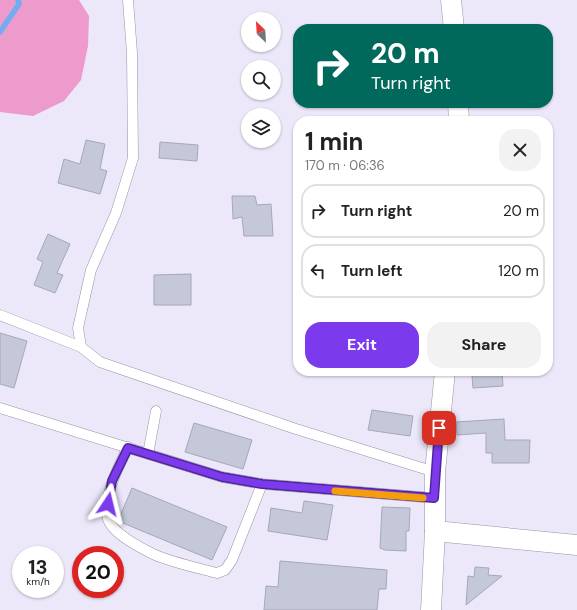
<!DOCTYPE html>
<html lang="en">
<head>
<meta charset="utf-8">
<style>
  :root { --surface:#fff; --page:#f2f2f2; --text:#222; --muted:#767676; --line:#e0e0e0; --accent:#7c3aed }
  body { margin:0; font-family:"DM Sans",sans-serif; background:var(--page); color:var(--text); height:100vh; display:flex; flex-direction:column; font-size:15px; white-space:nowrap }
  * { box-sizing:border-box; margin:0 }
  p { font-size:13px; color:var(--muted) }
  .icon { flex:none; width:22px; height:22px; fill:none; stroke:currentColor; stroke-width:2; stroke-linecap:round; stroke-linejoin:round }
  .map { position:relative; flex:1; overflow:hidden }
  .details { position:absolute; left:293px; top:116px; width:260px; height:260px; display:flex; flex-direction:column; background:var(--surface); border-radius:16px; box-shadow:0 1px 3px #0004 }
  .details>* { flex:none }
  .guide { position:absolute; left:293px; top:24px; width:260px; height:84px; border-radius:16px; box-shadow:0 1px 3px #0004; background:#00695c; color:#fff; overflow:hidden }
  .needle { width:26px; rotate:335deg }
  .fabs { position:absolute; left:241px; top:12px; display:grid; gap:8px }
  .fabs a { display:grid; place-items:center; width:40px; height:40px; border-radius:50%; background:var(--surface); box-shadow:0 1px 3px #0004; font-size:20px }
  .speed { position:absolute; left:12px; top:546px; display:flex; gap:8px; font-size:20px; font-weight:700; text-align:center }
  .speed>* { display:grid; place-content:center; width:52px; height:52px; border-radius:50%; background:var(--surface); box-shadow:0 1px 3px #0004; line-height:1 }
  .speed small { font-size:10px; font-weight:400 }
  .speed .limit { border:6px solid #d22; background:#fff; color:#111 }
  .pin { position:absolute; display:grid; place-items:center; width:34px; height:34px; color:#fff; margin:-17px; border-radius:8px; box-shadow:0 2px 6px #0006 }
  .me { position:absolute; width:44px; margin:-22px; rotate:10deg; stroke-linejoin:round; filter:drop-shadow(0 0 3px #0008) }
  .turn { display:flex; align-items:center; gap:14px; height:84px; padding:0 12px; font-size:18px }
  .turn .icon { width:52px; height:52px; stroke-width:2.5 }
  .turn b { display:block; font-size:28px; line-height:34px }
  .round { display:grid; place-items:center; flex:none; width:42px; height:42px; border-radius:16px; background:var(--page) }
  .overview { display:flex; align-items:center; justify-content:space-between; height:68px; padding:0 12px }
  h1 { font-size:24px; font-weight:700; line-height:30px }
  .button { display:flex; gap:8px; margin-top:auto; padding:8px 12px }
  .button a { flex:1; height:46px; border-radius:16px; background:var(--accent); color:#fff; font-size:16px; font-weight:700; line-height:46px; text-align:center }
  .button a+a { background:var(--page); color:var(--text) }
  ul { padding:0; list-style:none }
  li { display:flex; align-items:center; gap:12px; height:54px; margin:0 8px 6px; padding:0 4px; border:2px solid var(--line); border-radius:16px }
  li div { flex:1 }
  li b { display:block; font-size:15px }
  li em { font-style:normal }
  .map>svg:first-child { display:block }
</style>
</head>
<body>
<div class="map">
<svg width="577" height="610" viewBox="0 0 577 610">
  <rect width="100%" height="100%" fill="#ece7f9"/>
  <path fill="#ed9acd" d="M0,0H79L89,16L88,46L81,80L64,101L33,116L0,112Z"/>
  <g fill="none" stroke-linecap="round" stroke-linejoin="round">
    <path stroke="#72acf1" stroke-width="5.5" d="M0,32L19,4L18,0"/>
  </g>
  <g fill="#c4c8d9" stroke="#a4a8b8">
    <path d="M86,140L105,144L100,169L107,171L100,194L58,183L64,159L80,164Z"/>
    <path d="M160,142L198,145L197,161L159,158Z"/>
    <path d="M232,196H255L257,205L271,204L273,236H244L242,217L233,219Z"/>
    <path d="M48,234L70,244L57,273L63,275L55,293L34,285L43,262L37,259Z"/>
    <path d="M191,274V305H154V275Z"/>
    <path d="M0,333L27,341L14,388L0,384Z"/>
    <path d="M502,372L503,386L473,388L472,375Z"/>
    <path d="M372,410L413,416L410,436L368,430Z"/>
    <path d="M504,419L505,440H530L529,463H492V453H486V433L457,435L456,422Z"/>
    <path d="M194,423L252,440L243,469L185,452Z"/>
    <path d="M132,488L227,527L212,560L118,521Z"/>
    <path d="M304,501L333,505L327,540L268,531L271,508L302,513Z"/>
    <path d="M382,507L410,508L409,531H406V551L385,550L380,548Z"/>
    <path d="M280,561L387,570L386,589H379L377,610H264L266,586L278,587Z"/>
    <path d="M475,567L489,568L488,575L502,576L466,605L468,576L474,577Z"/>
  </g>
  <g fill="none" stroke-linecap="round" stroke-linejoin="round">
    <g stroke="#9894a4" stroke-width="11">
      <g id="lane">
        <path d="M128,0L132,53L133,158L116,213L91,270L78,328L81,347L100,362L296,429L435,472"/>
        <path d="M0,315L81,347"/>
        <path d="M0,408L222,477L262,484L434,498"/>
        <path d="M128,447C118,468 106,490 107,514C107,531 139,547 153,554C170,562 198,568 217,573L225,570L232,560L262,484"/>
        <path d="M148,454L156,411"/>
      </g>
    </g>
    <g stroke="#9894a4" stroke-width="21">
      <g id="street">
        <path d="M451,0L454,29"/>
        <path d="M458,103L459,121"/>
        <path d="M435,531L577,545"/>
        <path d="M431,610L435,531V472L445,371"/>
      </g>
    </g>
    <use href="#lane" stroke="#fff" stroke-width="10"/>
    <use href="#street" stroke="#fff" stroke-width="20"/>
  </g>
  <g fill="none" stroke-linecap="round" stroke-linejoin="round">
    <g stroke="#51269a" stroke-width="10">
      <path id="route" d="M108,504L112,481L128,448L222,477L262,484L434,498L439,428"/>
    </g>
    <use href="#route" stroke="#7c3aed" stroke-width="7"/>
    <path stroke="#f59e0b" stroke-width="7" d="M335,491L423,498"/>
  </g>
</svg>
<div class="fabs">
<a><svg class="needle" viewBox="-14 -14 28 28"><path d="M0-13l5 13h-10z" fill="#e53935"/><path d="M0 13l5-13h-10z" fill="#767676"/></svg></a>
<a><svg class="icon" aria-label="search" viewBox="0 0 24 24"><circle cx="10" cy="10" r="6"/><path d="M15 15l6 6"/></svg></a>
<a><svg class="icon" aria-label="layers" viewBox="0 0 24 24"><path d="M12 4l9 5-9 5-9-5zM3 14l9 5 9-5"/></svg></a>
</div>
<div class="speed"><div>13<small>km/h</small></div><div class="limit">20</div></div>
<div class="pin" style="left:439px;top:428px;background:#d93025"><svg class="icon" aria-label="arrive" viewBox="0 0 24 24"><path d="M6 21V4h12l-3 4 3 4H6"/></svg></div>
<svg class="me" style="left:108px;top:504px" viewBox="-20 -20 40 40"><path d="M0-17L14 15 0 8-14 15z" fill="#7c3aed" stroke="#fff" stroke-width="4"/></svg>
<div class="guide">
<div class="turn"><svg class="icon" aria-label="right" viewBox="0 0 24 24"><path d="M7 20v-9h11M14 6l5 5-5 5"/></svg><div><b>20 m</b>Turn right</div></div>
</div>
<section class="details">
<div class="overview"><div><h1>1 min</h1><p>170 m · 06:36</p></div><a class="round"><svg class="icon" aria-label="close" viewBox="0 0 24 24"><path d="M6 6l12 12M18 6L6 18"/></svg></a></div>
<ul>
<li><svg class="icon" aria-label="right" viewBox="0 0 24 24"><path d="M7 20v-9h11M14 6l5 5-5 5"/></svg><div><b>Turn right</b></div><em>20 m</em></li>
<li><svg class="icon" aria-label="left" viewBox="0 0 24 24"><path d="M17 20v-9H6M10 6l-5 5 5 5"/></svg><div><b>Turn left</b></div><em>120 m</em></li>
</ul>
<div class="button"><a>Exit</a><a>Share</a></div>
</section>
</div>
</body>
</html>
